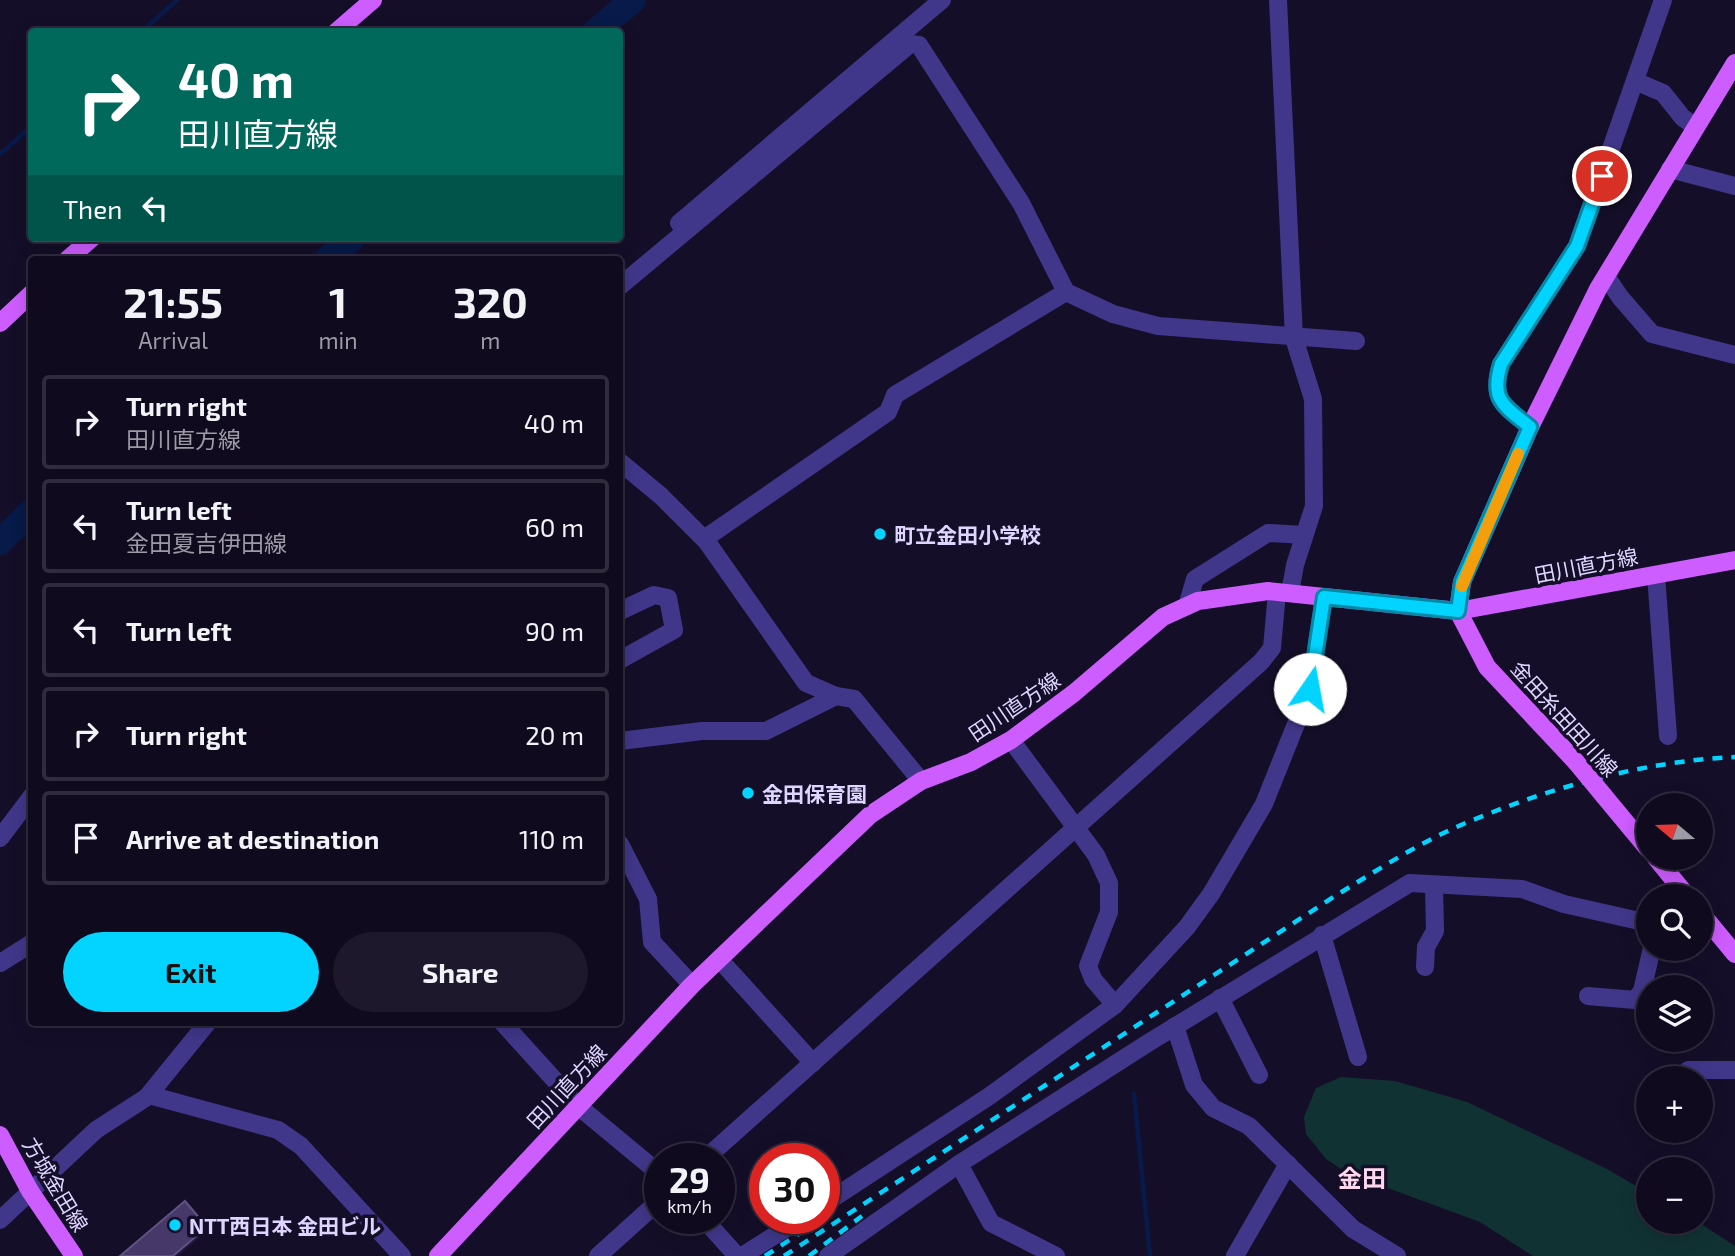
<!DOCTYPE html>
<html lang="en">
<head>
<meta charset="utf-8">
<style>
  :root { --surface:#100a1f; --page:#1e182c; --text:#f1f3f6; --muted:#9c9aa4; --line:#302b3d; --accent:#02d4ff }
  body { margin:0; font-family:"Exo 2","Noto Sans JP",sans-serif; background:var(--page); color:var(--text); height:100vh; display:flex; flex-direction:column; font-size:26px; white-space:nowrap }
  * { box-sizing:border-box; margin:0 }
  p { font-size:23px; color:var(--muted) }
  .icon { flex:none; width:38px; height:38px; fill:none; stroke:currentColor; stroke-width:2; stroke-linecap:round; stroke-linejoin:round }
  .map { position:relative; flex:1; overflow:hidden }
  .panel { position:absolute; left:28px; top:256px; width:595px; height:770px; display:flex; flex-direction:column; background:var(--surface); border-radius:7px; box-shadow:0 4px 18px #0003,0 0 0 2px var(--line) }
  .panel>* { flex:none }
  .top-card { position:absolute; left:28px; top:28px; width:595px; height:214px; border-radius:7px; box-shadow:0 4px 18px #0003,0 0 0 2px var(--line); background:#00695c; color:#fff; overflow:hidden }
  .needle { width:46px; rotate:289deg }
  .tools { position:absolute; left:1636px; top:793px; display:grid; gap:14px }
  .tools a { display:grid; place-items:center; width:77px; height:77px; border-radius:50%; background:var(--surface); box-shadow:0 4px 18px #0003,0 0 0 2px var(--line); font-size:35px }
  .speed { position:absolute; left:644px; top:1143px; display:flex; gap:14px; font-size:35px; font-weight:700; text-align:center }
  .speed>* { display:grid; place-content:center; width:91px; height:91px; border-radius:50%; background:var(--surface); box-shadow:0 4px 18px #0003,0 0 0 2px var(--line); line-height:1 }
  .speed small { font-size:18px; font-weight:400 }
  .speed .limit { border:10px solid #d22; background:#fff; color:#111 }
  .pin { position:absolute; display:grid; place-items:center; width:60px; height:60px; color:#fff; margin:-30px; border:4px solid #fff; border-radius:50%; box-shadow:0 2px 7px #0007 }
  .me { position:absolute; width:77px; margin:-38px; rotate:12deg; stroke-linejoin:round; filter:drop-shadow(0 0 5px #0008) }
  .turn { display:flex; align-items:center; gap:24px; height:147px; padding:0 35px; font-size:32px }
  .turn .icon { width:91px; height:91px; stroke-width:2.5 }
  .turn b { display:block; font-size:49px; line-height:60px }
  .then { display:flex; align-items:center; height:66px; padding:0 35px; background:#0003; gap:14px; font-size:26px }
  .eta { display:flex; justify-content:space-evenly; align-items:center; height:119px; text-align:center }
  .eta b { font-size:42px; font-weight:700; line-height:49px }
  .button { display:flex; gap:14px; margin-top:auto; padding:14px 35px }
  .button a { flex:1; height:80px; border-radius:42px; background:var(--accent); color:#111; font-size:28px; font-weight:700; line-height:80px; text-align:center }
  .button a+a { background:var(--page); color:var(--text) }
  ul { padding:0; list-style:none }
  li { display:flex; align-items:center; gap:21px; height:94px; margin:0 14px 10px; padding:0 21px; border:4px solid var(--line); border-radius:7px }
  li div { flex:1 }
  li b { display:block; font-size:26px }
  li em { font-style:normal }
  .map>svg:first-child { display:block }
</style>
</head>
<body>
<div class="map">
<svg width="1735" height="1256" viewBox="0 0 1735 1256">
  <rect width="100%" height="100%" fill="#150e29"/>
  <path fill="#113233" d="M1341,1077L1395,1081L1467,1102L1607,1169L1648,1193V1222H1698L1735,1246V1256H1533L1480,1222L1347,1173L1326,1159L1306,1134L1304,1117L1316,1088Z"/>
  <g fill="none" stroke-linecap="round" stroke-linejoin="round">
    <g stroke="#071a49" stroke-width="4.5">
      <path d="M141,32L177,0"/>
      <path d="M0,154L32,126"/>
      <path d="M1134,1094L1150,1256"/>
    </g>
    <g stroke="#071a49" stroke-width="26">
      <path d="M595,32L633,0"/>
      <path d="M327,259L353,238"/>
      <path d="M0,542L32,511"/>
    </g>
    <g stroke="#40378a" stroke-width="18">
      <path d="M1278,0L1294,338L1313,399L1314,506L1295,565L1290,593"/>
      <path d="M1635,81L1663,93L1683,118L1695,126"/>
      <path d="M1670,169L1735,186"/>
      <path d="M679,223L942,0"/>
      <path d="M1606,276L1620,297L1652,334L1735,355"/>
      <path d="M620,286L910,44L919,45L1021,203L1066,292L1113,314L1158,326L1356,341"/>
      <path d="M1530,427C1503,405 1490,400 1501,364L1577,246L1663,0"/>
      <path d="M620,462L661,496L707,542L806,683L836,696L854,699L921,781"/>
      <path d="M704,539L888,412L895,395L1066,292"/>
      <path d="M1656,575L1668,736"/>
      <path d="M1187,606L1195,579L1268,533L1304,535"/>
      <path d="M620,611L654,595L668,598L674,630L620,660"/>
      <path d="M1011,740L1096,855L1109,883V912L1088,966L1093,979L1115,1005"/>
      <path d="M620,741L702,731H766L836,696"/>
      <path d="M0,838L32,796"/>
      <path d="M620,844L648,899L652,942L692,985"/>
      <path d="M1322,935L1358,1057"/>
      <path d="M719,959L813,1063"/>
      <path d="M0,963L32,943"/>
      <path d="M1425,967L1426,947L1435,931L1434,885"/>
      <path d="M1588,996L1635,1000L1642,991L1652,948"/>
      <path d="M1220,998L1259,1075"/>
      <path d="M502,1022L578,1106L660,1174"/>
      <path d="M1175,1026L1194,1085L1213,1108L1249,1126L1353,1229L1397,1256"/>
      <path d="M1688,1070H1735"/>
      <path d="M149,1095L278,1130L301,1146L402,1256"/>
      <path d="M706,1158L1261,662L1272,648L1277,592"/>
      <path d="M959,1164L991,1223L1056,1256"/>
      <path d="M824,1204L988,1097L1115,1005L1187,927L1211,894L1264,804L1310,689L1324,597"/>
      <path d="M703,1218L737,1256"/>
      <path d="M0,1220L96,1130L147,1097L208,1022"/>
      <path d="M598,1256L660,1200"/>
      <path d="M742,1256L802,1218"/>
      <path d="M828,1256L959,1164L1148,1043L1410,883L1522,889L1564,904L1648,923"/>
      <path d="M1235,1256L1288,1164"/>
    </g>
    <g stroke="#ce5dff" stroke-width="18">
      <path d="M336,32L373,0"/>
      <path d="M68,259L92,238"/>
      <path d="M0,323L32,293"/>
      <path d="M1576,762L1487,667L1458,611L1462,582L1530,427L1598,289L1735,63"/>
      <path d="M1604,796L1648,849"/>
      <path d="M1656,858L1687,896"/>
      <path d="M1701,913L1735,954"/>
      <path d="M0,1135L30,1191L74,1256"/>
      <path d="M438,1256L692,985L870,815L921,781L971,762L1011,740L1074,693L1163,617L1198,601L1268,591L1458,611L1735,560"/>
    </g>
    <g stroke="#02d4ff" stroke-width="4.5" stroke-dasharray="10 9" stroke-linecap="butt">
      <path d="M765,1256L823,1218"/>
      <path d="M784,1256L1335,896C1376,871 1417,844 1461,825C1545,789 1643,761 1735,757"/>
      <path d="M809,1256L862,1216"/>
    </g>
    <path stroke="#ce5dff" stroke-width="18" d="M1576,762L1604,796"/>
  </g>
  <path fill="#20153d" d="M207,1227L199,1238L178,1256H173Z"/>
  <path fill="#46396a" stroke="#5e5281" stroke-width="2" d="M185,1201L207,1227L173,1256H120Z"/>
  <g fill="none" stroke-linecap="round" stroke-linejoin="round">
    <g stroke="#018aa6" stroke-width="18">
      <path id="route" d="M1310,689L1324,597L1458,611L1462,582L1530,427C1503,405 1490,400 1501,364L1577,246L1602,176"/>
    </g>
    <use href="#route" stroke="#02d4ff" stroke-width="12"/>
    <path stroke="#f59e0b" stroke-width="12" d="M1462,586L1518,454"/>
  </g>
  <g fill="#02d4ff" stroke="#150e29" stroke-width="2.5">
    <circle cx="880" cy="534" r="7"/>
    <circle cx="748" cy="793" r="7"/>
    <circle cx="175" cy="1225" r="7"/>
  </g>
  <g text-anchor="middle" dominant-baseline="central" stroke-width="7" stroke-linejoin="round" paint-order="stroke">
    <g font-size="21" font-weight="bold" fill="#ded6ff" stroke="#150e29" text-anchor="start">
      <text x="894" y="534">町立金田小学校</text>
      <text x="762" y="793">金田保育園</text>
      <text x="189" y="1225">NTT西日本 金田ビル</text>
    </g>
    <g font-size="21" fill="#ded6ff" stroke="#150e29">
      <text transform="translate(1586 565) rotate(-11)">田川直方線</text>
      <text transform="translate(1014 706) rotate(-34)">田川直方線</text>
      <text transform="translate(1565 718) rotate(48)">金田糸田田川線</text>
      <text transform="translate(566 1086) rotate(-47)">田川直方線</text>
      <text transform="translate(56 1184) rotate(59)">方城金田線</text>
    </g>
    <g font-size="24" font-weight="bold" fill="#ffd8ee" stroke="#150e29">
      <text x="1362" y="1177">金田</text>
    </g>
  </g>
</svg>
<div class="tools">
<a><svg class="needle" viewBox="-14 -14 28 28"><path d="M0-13l5 13h-10z" fill="#e53935"/><path d="M0 13l5-13h-10z" fill="#9c9aa4"/></svg></a>
<a><svg class="icon" aria-label="search" viewBox="0 0 24 24"><circle cx="10" cy="10" r="6"/><path d="M15 15l6 6"/></svg></a>
<a><svg class="icon" aria-label="layers" viewBox="0 0 24 24"><path d="M12 4l9 5-9 5-9-5zM3 14l9 5 9-5"/></svg></a>
<a>+</a>
<a>−</a>
</div>
<div class="speed"><div>29<small>km/h</small></div><div class="limit">30</div></div>
<div class="pin" style="left:1602px;top:176px;background:#d93025"><svg class="icon" aria-label="arrive" viewBox="0 0 24 24"><path d="M6 21V4h12l-3 4 3 4H6"/></svg></div>
<svg class="me" style="left:1310px;top:689px" viewBox="-20 -20 40 40"><circle r="19" fill="#fff"/><path d="M0-13L10 11 0 6-10 11z" fill="#02d4ff"/></svg>
<div class="top-card">
<div class="turn"><svg class="icon" aria-label="right" viewBox="0 0 24 24"><path d="M7 20v-9h11M14 6l5 5-5 5"/></svg><div><b>40 m</b>田川直方線</div></div>
<div class="then">Then<svg class="icon" aria-label="left" viewBox="0 0 24 24"><path d="M17 20v-9H6M10 6l-5 5 5 5"/></svg></div>
</div>
<section class="panel">
<div class="eta">
<div><b>21:55</b><p>Arrival</p></div>
<div><b>1</b><p>min</p></div>
<div><b>320</b><p>m</p></div>
</div>
<ul>
<li><svg class="icon" aria-label="right" viewBox="0 0 24 24"><path d="M7 20v-9h11M14 6l5 5-5 5"/></svg><div><b>Turn right</b><p>田川直方線</p></div><em>40 m</em></li>
<li><svg class="icon" aria-label="left" viewBox="0 0 24 24"><path d="M17 20v-9H6M10 6l-5 5 5 5"/></svg><div><b>Turn left</b><p>金田夏吉伊田線</p></div><em>60 m</em></li>
<li><svg class="icon" aria-label="left" viewBox="0 0 24 24"><path d="M17 20v-9H6M10 6l-5 5 5 5"/></svg><div><b>Turn left</b></div><em>90 m</em></li>
<li><svg class="icon" aria-label="right" viewBox="0 0 24 24"><path d="M7 20v-9h11M14 6l5 5-5 5"/></svg><div><b>Turn right</b></div><em>20 m</em></li>
<li><svg class="icon" aria-label="arrive" viewBox="0 0 24 24"><path d="M6 21V4h12l-3 4 3 4H6"/></svg><div><b>Arrive at destination</b></div><em>110 m</em></li>
</ul>
<div class="button"><a>Exit</a><a>Share</a></div>
</section>
</div>
</body>
</html>
